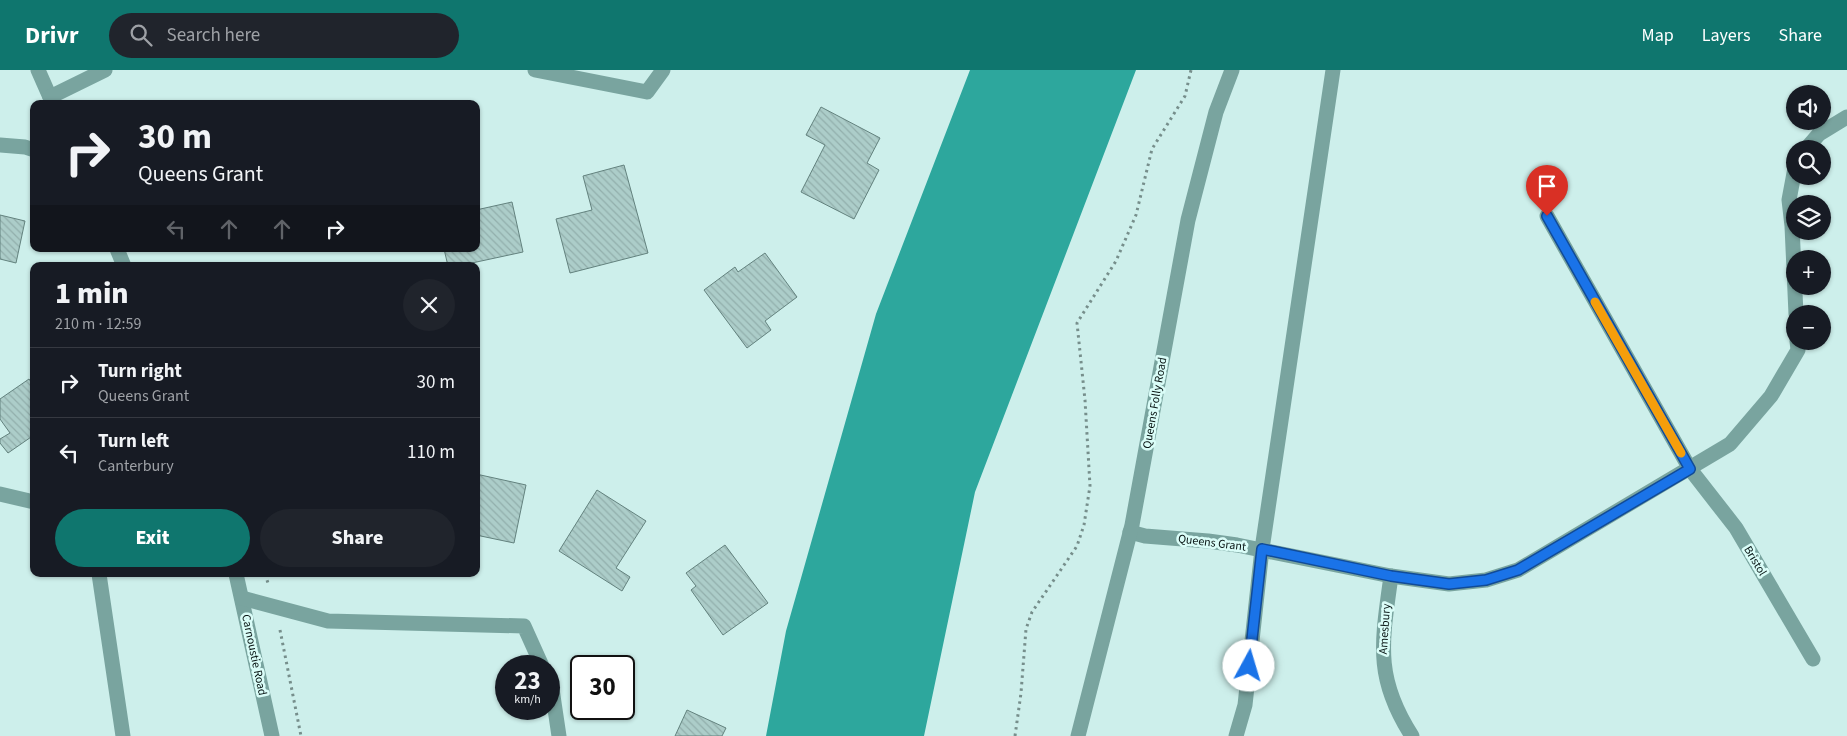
<!DOCTYPE html>
<html lang="en">
<head>
<meta charset="utf-8">
<style>
  :root { --surface:#171b24; --page:#20242c; --text:#f1f3f6; --muted:#9ea1a6; --line:#363941; --accent:#0f766e }
  body { margin:0; font-family:"Source Sans 3",sans-serif; background:var(--page); color:var(--text); height:100vh; display:flex; flex-direction:column; font-size:19px; white-space:nowrap }
  * { box-sizing:border-box; margin:0 }
  p { font-size:16px; color:var(--muted) }
  .icon { flex:none; width:28px; height:28px; fill:none; stroke:currentColor; stroke-width:2; stroke-linecap:round; stroke-linejoin:round }
  .map { position:relative; flex:1; overflow:hidden }
  .side { position:absolute; left:30px; top:192px; width:450px; height:315px; display:flex; flex-direction:column; background:var(--surface); border-radius:10px; box-shadow:0 1px 4px #0004 }
  .side>* { flex:none }
  .guide { position:absolute; left:30px; top:30px; width:450px; height:152px; border-radius:10px; box-shadow:0 1px 4px #0004; background:#171b24; color:var(--text); overflow:hidden }
  .tools { position:absolute; left:1786px; top:15px; display:grid; gap:10px }
  .tools a { display:grid; place-items:center; width:45px; height:45px; border-radius:50%; background:var(--surface); box-shadow:0 1px 4px #0004; font-size:25px }
  .speed { position:absolute; left:495px; top:585px; display:flex; gap:10px; font-size:25px; font-weight:700; text-align:center }
  .speed>* { display:grid; place-content:center; width:65px; height:65px; border-radius:50%; background:var(--surface); box-shadow:0 1px 4px #0004; line-height:1 }
  .speed small { font-size:12px; font-weight:400 }
  .speed .limit { border:2px solid #111; border-radius:8px; background:#fff; color:#111 }
  .pin { position:absolute; display:grid; place-items:center; width:42px; height:42px; color:#fff; margin:-51px -21px; border-radius:50% 50% 50% 0; rotate:-45deg; box-shadow:0 0 5px #0007 }
  .pin .icon { rotate:45deg }
  .me { position:absolute; width:55px; margin:-28px; rotate:6deg; stroke-linejoin:round; filter:drop-shadow(0 0 4px #0008) }
  .turn { display:flex; align-items:center; gap:18px; height:105px; padding:0 25px; font-size:22px }
  .turn .icon { width:65px; height:65px; stroke-width:2.5 }
  .turn b { display:block; font-size:35px; line-height:42px }
  .lanes { display:flex; align-items:center; height:48px; padding:0 25px; background:#0003; justify-content:center; gap:25px; direction:ltr }
  .lanes .off { opacity:.35 }
  .round { display:grid; place-items:center; flex:none; width:52px; height:52px; border-radius:26px; background:var(--page) }
  .overview { display:flex; align-items:center; justify-content:space-between; height:85px; padding:0 25px }
  h1 { font-size:30px; font-weight:800; line-height:38px }
  .action { display:flex; gap:10px; margin-top:auto; padding:10px 25px }
  .action a { flex:1; height:58px; border-radius:30px; background:var(--accent); color:#fff; font-size:20px; font-weight:800; line-height:58px; text-align:center }
  .action a+a { background:var(--page); color:var(--text) }
  ul { padding:0; list-style:none }
  li { display:flex; align-items:center; gap:15px; height:70px; padding:0 25px; border-top:1px solid var(--line) }
  li div { flex:1 }
  li b { display:block; font-size:19px }
  li em { font-style:normal }
  header { display:flex; align-items:center; gap:30px; box-sizing:border-box; height:70px; padding:0 25px; background:var(--accent); color:#fff }
  header strong { font-size:24px }
  nav { display:flex; gap:28px; margin-inline-start:auto; font-size:18px }
  .search { width:350px; height:45px; background:var(--page); display:flex; align-items:center; gap:12px; box-sizing:border-box; padding:0 18px; border-radius:28px; color:var(--muted); font-size:19px }
  .map>svg:first-child { display:block }
</style>
</head>
<body>
<header>
<strong>Drivr</strong>
<div class="search"><svg class="icon" aria-label="search" viewBox="0 0 24 24"><circle cx="10" cy="10" r="6"/><path d="M15 15l6 6"/></svg>Search here</div>
<nav><a>Map</a><a>Layers</a><a>Share</a></nav>
</header>
<div class="map">
<svg width="1847" height="666" viewBox="0 0 1847 666">
  <defs>
    <pattern id="building-back-hatch" width="6" height="6" patternUnits="userSpaceOnUse" patternTransform="scale(1.25)"><rect width="6" height="6" fill="#accdc9"/><path d="M-1 5l2 2M0 0l6 6M5-1l2 2" fill="none" stroke="#92afac"/></pattern>
  </defs>
  <rect width="100%" height="100%" fill="#cdefeb"/>
  <path fill="#2da79d" d="M970,0H1136L975,422L924,666H766L786,561L876,244Z"/>
  <g fill="url(#building-back-hatch)" stroke="#63827e">
    <path d="M821,37L880,68L867,93L879,100L854,149L801,122L825,75L806,65Z"/>
    <path d="M624,95L648,183L570,203L556,149L592,140L583,106Z"/>
    <path d="M512,132L523,182L458,196H448L444,179H476V140Z"/>
    <path d="M0,145L25,151L16,193L0,189Z"/>
    <path d="M765,183L797,227L765,251L771,260L747,278L704,220L735,197L738,202Z"/>
    <path d="M29,309L34,316V365L8,383L0,373V369L10,363L0,349V329Z"/>
    <path d="M476,404L526,415L514,473L476,465Z"/>
    <path d="M597,420L646,451L616,498L630,507L622,521L559,481Z"/>
    <path d="M725,475L768,533L723,565L691,520L696,516L686,503Z"/>
    <path d="M687,640L726,658L722,666H675Z"/>
  </g>
  <g fill="none" stroke-linecap="round" stroke-linejoin="round">
    <g stroke="#768e8b" stroke-width="3" stroke-dasharray="2.5 4" stroke-linecap="butt">
      <path d="M265,504L268,513"/>
      <path d="M280,560L301,666"/>
      <path d="M1015,666L1021,623L1026,559L1032,542L1077,476L1084,455L1090,416L1085,330L1077,253L1116,191L1136,145L1152,79L1185,26L1191,0"/>
    </g>
    <g stroke="#79a49f" stroke-width="15">
      <path d="M38,0L53,34"/>
      <path d="M535,0L647,22L663,0"/>
      <path d="M50,27L105,0"/>
      <path d="M0,75L25,77L34,80"/>
      <path d="M1806,79L1819,64L1847,47"/>
      <path d="M1795,98L1789,130L1792,156L1796,244"/>
      <path d="M1547,146L1690,399L1736,458L1813,589"/>
      <path d="M117,179L124,196"/>
      <path d="M0,424L34,432"/>
      <path d="M1130,462L1145,466L1208,471L1237,475L1391,506L1449,514L1486,510L1518,500L1730,374L1771,326L1798,280L1797,271"/>
      <path d="M99,504L123,666"/>
      <path d="M236,504L272,666"/>
      <path d="M1391,506C1382,572 1374,607 1412,666"/>
      <path d="M242,528L328,551L524,556L542,596"/>
      <path d="M549,612L552,619L559,666"/>
      <path d="M1078,666L1132,455L1188,150L1216,42L1232,0"/>
      <path d="M1236,666L1245,635L1262,479L1333,0"/>
    </g>
  </g>
  <g fill="none" stroke-linecap="round" stroke-linejoin="round">
    <g stroke="#114b97" stroke-width="12">
      <path id="route" d="M1249,596L1262,479L1391,506L1449,514L1486,510L1518,500L1690,399L1547,146"/>
    </g>
    <use href="#route" stroke="#1a73e8" stroke-width="9"/>
    <path stroke="#f59e0b" stroke-width="9" d="M1595,232L1681,383"/>
  </g>
  <g text-anchor="middle" dominant-baseline="central" stroke-width="5" stroke-linejoin="round" paint-order="stroke">
    <g font-size="12" fill="#081413" stroke="#dafdf8">
      <text transform="translate(1155 333) rotate(-80)">Queens Folly Road</text>
      <text transform="translate(1212 473) rotate(7)">Queens Grant</text>
      <text transform="translate(1755 491) rotate(59)">Bristol</text>
      <text transform="translate(1385 559) rotate(-86)">Amesbury</text>
      <text transform="translate(254 585) rotate(78)">Carnoustie Road</text>
    </g>
  </g>
</svg>
<div class="tools">
<a><svg class="icon" aria-label="sound" viewBox="0 0 24 24"><path d="M4 9h4l5-4v14l-5-4H4zM17 9q2 3 0 6"/></svg></a>
<a><svg class="icon" aria-label="search" viewBox="0 0 24 24"><circle cx="10" cy="10" r="6"/><path d="M15 15l6 6"/></svg></a>
<a><svg class="icon" aria-label="layers" viewBox="0 0 24 24"><path d="M12 4l9 5-9 5-9-5zM3 14l9 5 9-5"/></svg></a>
<a>+</a>
<a>−</a>
</div>
<div class="speed"><div>23<small>km/h</small></div><div class="limit">30</div></div>
<div class="pin" style="left:1547px;top:146px;background:#d93025"><svg class="icon" aria-label="arrive" viewBox="0 0 24 24"><path d="M6 21V4h12l-3 4 3 4H6"/></svg></div>
<svg class="me" style="left:1249px;top:596px" viewBox="-20 -20 40 40"><circle r="19" fill="#fff"/><path d="M0-13L10 11 0 6-10 11z" fill="#1a73e8"/></svg>
<div class="guide">
<div class="turn"><svg class="icon" aria-label="right" viewBox="0 0 24 24"><path d="M7 20v-9h11M14 6l5 5-5 5"/></svg><div><b>30 m</b>Queens Grant</div></div>
<div class="lanes"><svg class="icon off" aria-label="left" viewBox="0 0 24 24"><path d="M17 20v-9H6M10 6l-5 5 5 5"/></svg><svg class="icon off" aria-label="ahead" viewBox="0 0 24 24"><path d="M12 20V5M6 11l6-6 6 6"/></svg><svg class="icon off" aria-label="ahead" viewBox="0 0 24 24"><path d="M12 20V5M6 11l6-6 6 6"/></svg><svg class="icon" aria-label="right" viewBox="0 0 24 24"><path d="M7 20v-9h11M14 6l5 5-5 5"/></svg></div>
</div>
<section class="side">
<div class="overview"><div><h1>1 min</h1><p>210 m · 12:59</p></div><a class="round"><svg class="icon" aria-label="close" viewBox="0 0 24 24"><path d="M6 6l12 12M18 6L6 18"/></svg></a></div>
<ul>
<li><svg class="icon" aria-label="right" viewBox="0 0 24 24"><path d="M7 20v-9h11M14 6l5 5-5 5"/></svg><div><b>Turn right</b><p>Queens Grant</p></div><em>30 m</em></li>
<li><svg class="icon" aria-label="left" viewBox="0 0 24 24"><path d="M17 20v-9H6M10 6l-5 5 5 5"/></svg><div><b>Turn left</b><p>Canterbury</p></div><em>110 m</em></li>
</ul>
<div class="action"><a>Exit</a><a>Share</a></div>
</section>
</div>
</body>
</html>
